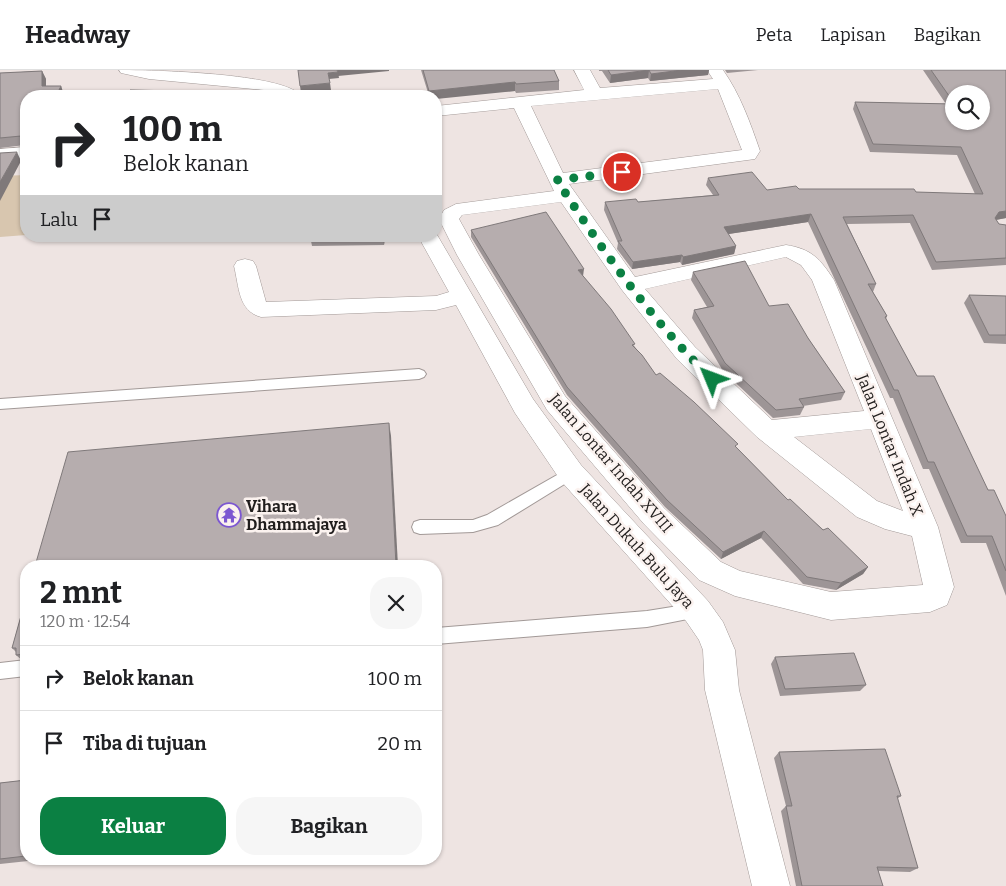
<!DOCTYPE html>
<html lang="id">
<head>
<meta charset="utf-8">
<style>
  :root { --surface:#fff; --page:#f6f6f6; --text:#202124; --muted:#757577; --line:#e0e0e0; --accent:#0b8043 }
  body { margin:0; font-family:Bitter,serif; background:var(--page); color:var(--text); height:100vh; display:flex; flex-direction:column; font-size:19px; white-space:nowrap }
  * { box-sizing:border-box; margin:0 }
  p { font-size:16px; color:var(--muted) }
  .icon { flex:none; width:28px; height:28px; fill:none; stroke:currentColor; stroke-width:2; stroke-linecap:round; stroke-linejoin:round }
  .map { position:relative; flex:1; overflow:hidden }
  .details { position:absolute; left:20px; top:490px; width:422px; height:305px; display:flex; flex-direction:column; background:var(--surface); border-radius:20px; box-shadow:0 1px 4px #0004 }
  .details>* { flex:none }
  .banner { position:absolute; left:20px; top:20px; width:422px; height:152px; border-radius:20px; box-shadow:0 1px 4px #0004; background:#fff; color:var(--text); overflow:hidden }
  .controls { position:absolute; left:945px; top:15px; display:grid; gap:10px }
  .controls a { display:grid; place-items:center; width:45px; height:45px; border-radius:50%; background:var(--surface); box-shadow:0 1px 4px #0004; font-size:25px }
  .pin { position:absolute; display:grid; place-items:center; width:42px; height:42px; color:#fff; margin:-21px; border:2px solid #fff; border-radius:50%; box-shadow:0 1px 5px #0007 }
  .me { position:absolute; width:55px; margin:-28px; rotate:314deg; stroke-linejoin:round; filter:drop-shadow(0 0 4px #0008) }
  .turn { display:flex; align-items:center; gap:18px; height:105px; padding:0 20px; font-size:22px }
  .turn .icon { width:65px; height:65px; stroke-width:2.5 }
  .turn b { display:block; font-size:35px; line-height:42px }
  .then { display:flex; align-items:center; height:48px; padding:0 20px; background:#0003; gap:10px; font-size:19px }
  .round { display:grid; place-items:center; flex:none; width:52px; height:52px; border-radius:20px; background:var(--page) }
  .headline { display:flex; align-items:center; justify-content:space-between; height:85px; padding:0 20px }
  h1 { font-size:30px; font-weight:700; line-height:38px }
  .primary-button { display:flex; gap:10px; margin-top:auto; padding:10px 20px }
  .primary-button a { flex:1; height:58px; border-radius:20px; background:var(--accent); color:#fff; font-size:20px; font-weight:700; line-height:58px; text-align:center }
  .primary-button a+a { background:var(--page); color:var(--text) }
  ul { padding:0; list-style:none }
  li { display:flex; align-items:center; gap:15px; height:65px; padding:0 20px; border-top:1px solid var(--line) }
  li div { flex:1 }
  li b { display:block; font-size:19px }
  li em { font-style:normal }
  header { display:flex; align-items:center; gap:30px; box-sizing:border-box; height:70px; padding:0 25px; background:var(--surface); border-bottom:1px solid var(--line) }
  header strong { font-size:24px }
  nav { display:flex; gap:28px; margin-inline-start:auto; font-size:18px }
  .map>svg:first-child { display:block }
</style>
</head>
<body>
<header>
<strong>Headway</strong>
<nav><a>Peta</a><a>Lapisan</a><a>Bagikan</a></nav>
</header>
<div class="map">
<svg width="1006" height="816" viewBox="0 0 1006 816">
  <rect width="100%" height="100%" fill="#eee4e2"/>
  <path fill="#d8c6af" d="M26,105V165L0,167V106Z"/>
  <g fill="none" stroke-linecap="round" stroke-linejoin="round">
    <g stroke="#a29997" stroke-width="2">
      <g id="lane">
        <path d="M419,299L424,301L426,304L424,307L419,309L0,339V329Z"/>
        <path d="M571,397L576,399L578,403L576,407L498,455L473,462L420,464L414,462L412,457L414,452L420,450H473L487,445Z"/>
        <path d="M697,533L703,536L705,541L703,546L647,557L436,574V558L647,541Z"/>
        <path d="M26,590V606L0,609V593Z"/>
      </g>
    </g>
    <g stroke="#a29997" stroke-width="1">
      <g id="street">
        <path d="M119,0C150,0 285,3 301,26H281L264,20L149,9L121,3Z"/>
        <path d="M574,0H590L600,18L713,9L707,0H723C740,24 750,52 760,81L755,89L569,114L635,207L786,175C812,179 820,189 834,210L938,457L954,517L947,535L930,542L831,550L735,526L699,510L644,454L547,340L457,185L439,149L444,140L456,134L554,121L514,38L436,46V36L584,20ZM718,19L742,80L563,103L531,36ZM561,132L622,220L677,289L757,367L857,447L885,459L912,466L923,515L831,522L740,501L721,492L664,438L565,326L479,185L459,149L462,145ZM786,187L801,195L812,210L864,341L772,350L695,277L645,219ZM871,359L903,441L877,431L794,367Z"/>
        <path d="M26,77V89L0,91V79Z"/>
        <path d="M436,163L533,329L581,395L708,531L723,552L735,580L739,620L790,816H752L705,620L703,580L699,570L686,551L561,411L515,343L456,235L436,240L261,247C238,241 239,216 234,196L237,191L245,189L253,191L256,196L266,232L436,226L449,222L418,166H436Z"/>
      </g>
    </g>
    <use href="#lane" fill="#fff" fill-rule="evenodd"/>
    <use href="#street" fill="#fff" fill-rule="evenodd"/>
  </g>
  <g fill="#9d9596" fill-rule="evenodd">
    <path d="M421,0H554L559,11V20L516,23L515,21L429,26Z"/>
    <path d="M599,0H709L708,5L650,11L648,8L610,13L602,1H599Z"/>
    <path d="M725,0H758L727,3Z"/>
    <path d="M923,0H1006V148L996,150L999,154L1006,155V195L932,200L910,153L847,154L876,214L873,222L887,246L886,249L917,306L988,420L1006,446V526L986,473H961L929,399H923L893,328H890L808,152L728,164L736,176L734,184L682,195L680,192L632,199L617,179L618,173L604,140L605,132H638L713,125L706,115L708,108L767,120L799,119L975,124L957,85L870,82L853,39L855,32L946,34ZM954,24L981,51H954Z"/>
    <path d="M42,1L46,9V16H61L64,25V26H26V77L25,75L0,78V3Z"/>
    <path d="M471,160L583,206L635,277L656,305L737,378L788,430L868,497L863,504L836,520L803,514L761,468L721,489L665,437L567,325L471,167Z"/>
    <path d="M310,166H385L384,175L312,176Z"/>
    <path d="M693,202L769,236L808,268L845,322L841,330L803,336L804,337L800,345L773,348L723,301L692,248L694,240L707,237L691,210Z"/>
    <path d="M969,225L1006,226V274L984,273L964,233Z"/>
    <path d="M26,528V594L16,585V582L12,578Z"/>
    <path d="M775,587L866,615L860,621L780,626L771,594Z"/>
    <path d="M779,682L901,726L897,729L918,798L910,802L878,801L883,816H796L781,741L786,736L774,688Z"/>
    <path d="M26,710V789H47L0,794V713Z"/>
  </g>
  <g fill="#7f797a">
    <path d="M337,0H389V1L338,6Z"/>
    <path d="M649,0L648,8L610,13L611,5Z"/>
    <path d="M682,0H709L708,5L650,11L651,4Z"/>
    <path d="M42,1L46,9V24L42,16Z"/>
    <path d="M338,2L339,8L329,9L328,3Z"/>
    <path d="M515,12V21L436,29V26H430L429,21Z"/>
    <path d="M330,13L331,20L301,23L300,16Z"/>
    <path d="M61,16L64,25V26H56Z"/>
    <path d="M17,82L21,91L0,131V112Z"/>
    <path d="M1006,141V148L995,150V148L999,142Z"/>
    <path d="M811,144L808,152L722,165L724,157Z"/>
    <path d="M383,166H385L384,175Z"/>
    <path d="M736,176L734,184L682,195L683,187Z"/>
    <path d="M682,185L680,192L632,199L633,192Z"/>
    <path d="M584,199L583,206L578,200Z"/>
    <path d="M389,353L391,366L398,496H396Z"/>
    <path d="M764,461L761,468L721,489L723,482Z"/>
    <path d="M868,497L863,504L836,520L841,513Z"/>
  </g>
  <g fill="#b6adae" stroke="#7f797a">
    <path d="M298,0H337L338,2L328,3L330,13L300,16Z"/>
    <path d="M423,0H554L559,11L516,14L515,12L429,21Z"/>
    <path d="M608,0H682L651,4L649,0L611,5Z"/>
    <path d="M931,0H1006V141L999,142L995,148L999,154L1006,155V188L936,192L913,145L843,147L876,214H868L887,246L885,247L917,306H934L988,420H994L1006,446V501L992,466H967L934,392H928L898,320H894L811,144L724,157L736,176L683,187L682,185L633,192L618,171H622L605,132L636,129L638,132L719,125L708,108L752,102L767,120L796,116L799,119H914L916,122L983,124L961,77L873,74L855,32L954,34V51H981V24H954V33Z"/>
    <path d="M42,1V16H61L56,26H26V71H23L21,66L0,68V3Z"/>
    <path d="M130,20L178,21L177,23L235,26H126Z"/>
    <path d="M17,82L0,112V83Z"/>
    <path d="M546,142L584,199L578,200L611,239L635,274L632,275L642,285L656,305L660,303L694,332L738,374L735,376L788,430L790,429L823,460L828,458L868,497L841,513L807,507L764,461L723,482L667,430L567,317L471,160Z"/>
    <path d="M310,166H383L310,168Z"/>
    <path d="M745,191L769,236L788,234L808,268L845,322L799,329L804,337L776,340L725,293L694,240L714,236L693,202Z"/>
    <path d="M969,225L1006,226V265H989Z"/>
    <path d="M389,353L396,496H35L68,382Z"/>
    <path d="M26,528V584L16,585V578H12Z"/>
    <path d="M854,583L866,615L785,619L775,587Z"/>
    <path d="M885,679L901,726H897L918,798L877,797L883,816H802L786,736H792L779,682Z"/>
    <path d="M26,710V786L0,789V713Z"/>
  </g>
  <g fill="none" stroke-linecap="round" stroke-linejoin="round">
    <path stroke="#0b8043" stroke-width="9" stroke-dasharray="0 16.2" d="M622,102L557,110C602,180 652,251 712,309"/>
  </g>
  <defs>
    <g id="temple-ring" transform="scale(1.25)"><circle r="9.5" fill="#fbf2ef" stroke="#7c57d1" stroke-width="1.5"/><path d="M0-6L5-2H3V0L6.5 2.5H4V6H1.5V3h-3V6H-4V2.5H-6.5L-3 0V-2H-5Z" fill="#7c57d1"/></g>
  </defs>
  <g fill-rule="evenodd">
    <use href="#temple-ring" x="229" y="445"/>
  </g>
  <g text-anchor="middle" dominant-baseline="central" stroke-width="5" stroke-linejoin="round" paint-order="stroke">
    <g font-size="16" fill="#201d1c" stroke="#fbf2ef">
      <text transform="translate(890 375) rotate(68)">Jalan Lontar Indah X</text>
      <text transform="translate(611 393) rotate(49)">Jalan Lontar Indah XVIII</text>
      <text transform="translate(637 476) rotate(48)">Jalan Dukuh Bulu Jaya</text>
    </g>
    <g font-size="16" font-weight="bold" fill="#201d1c" stroke="#fbf2ef" text-anchor="start">
      <text x="246" y="436">Vihara<tspan x="246" dy="18">Dhammajaya</tspan></text>
    </g>
  </g>
</svg>
<div class="controls">
<a><svg class="icon" aria-label="search" viewBox="0 0 24 24"><circle cx="10" cy="10" r="6"/><path d="M15 15l6 6"/></svg></a>
</div>
<div class="pin" style="left:622px;top:102px;background:#d93025"><svg class="icon" aria-label="arrive" viewBox="0 0 24 24"><path d="M6 21V4h12l-3 4 3 4H6"/></svg></div>
<svg class="me" style="left:712px;top:309px" viewBox="-20 -20 40 40"><path d="M0-17L14 15 0 8-14 15z" fill="#0b8043" stroke="#fff" stroke-width="4"/></svg>
<div class="banner">
<div class="turn"><svg class="icon" aria-label="right" viewBox="0 0 24 24"><path d="M7 20v-9h11M14 6l5 5-5 5"/></svg><div><b>100 m</b>Belok kanan</div></div>
<div class="then">Lalu<svg class="icon" aria-label="arrive" viewBox="0 0 24 24"><path d="M6 21V4h12l-3 4 3 4H6"/></svg></div>
</div>
<section class="details">
<div class="headline"><div><h1>2 mnt</h1><p>120 m · 12:54</p></div><a class="round"><svg class="icon" aria-label="close" viewBox="0 0 24 24"><path d="M6 6l12 12M18 6L6 18"/></svg></a></div>
<ul>
<li><svg class="icon" aria-label="right" viewBox="0 0 24 24"><path d="M7 20v-9h11M14 6l5 5-5 5"/></svg><div><b>Belok kanan</b></div><em>100 m</em></li>
<li><svg class="icon" aria-label="arrive" viewBox="0 0 24 24"><path d="M6 21V4h12l-3 4 3 4H6"/></svg><div><b>Tiba di tujuan</b></div><em>20 m</em></li>
</ul>
<div class="primary-button"><a>Keluar</a><a>Bagikan</a></div>
</section>
</div>
</body>
</html>
